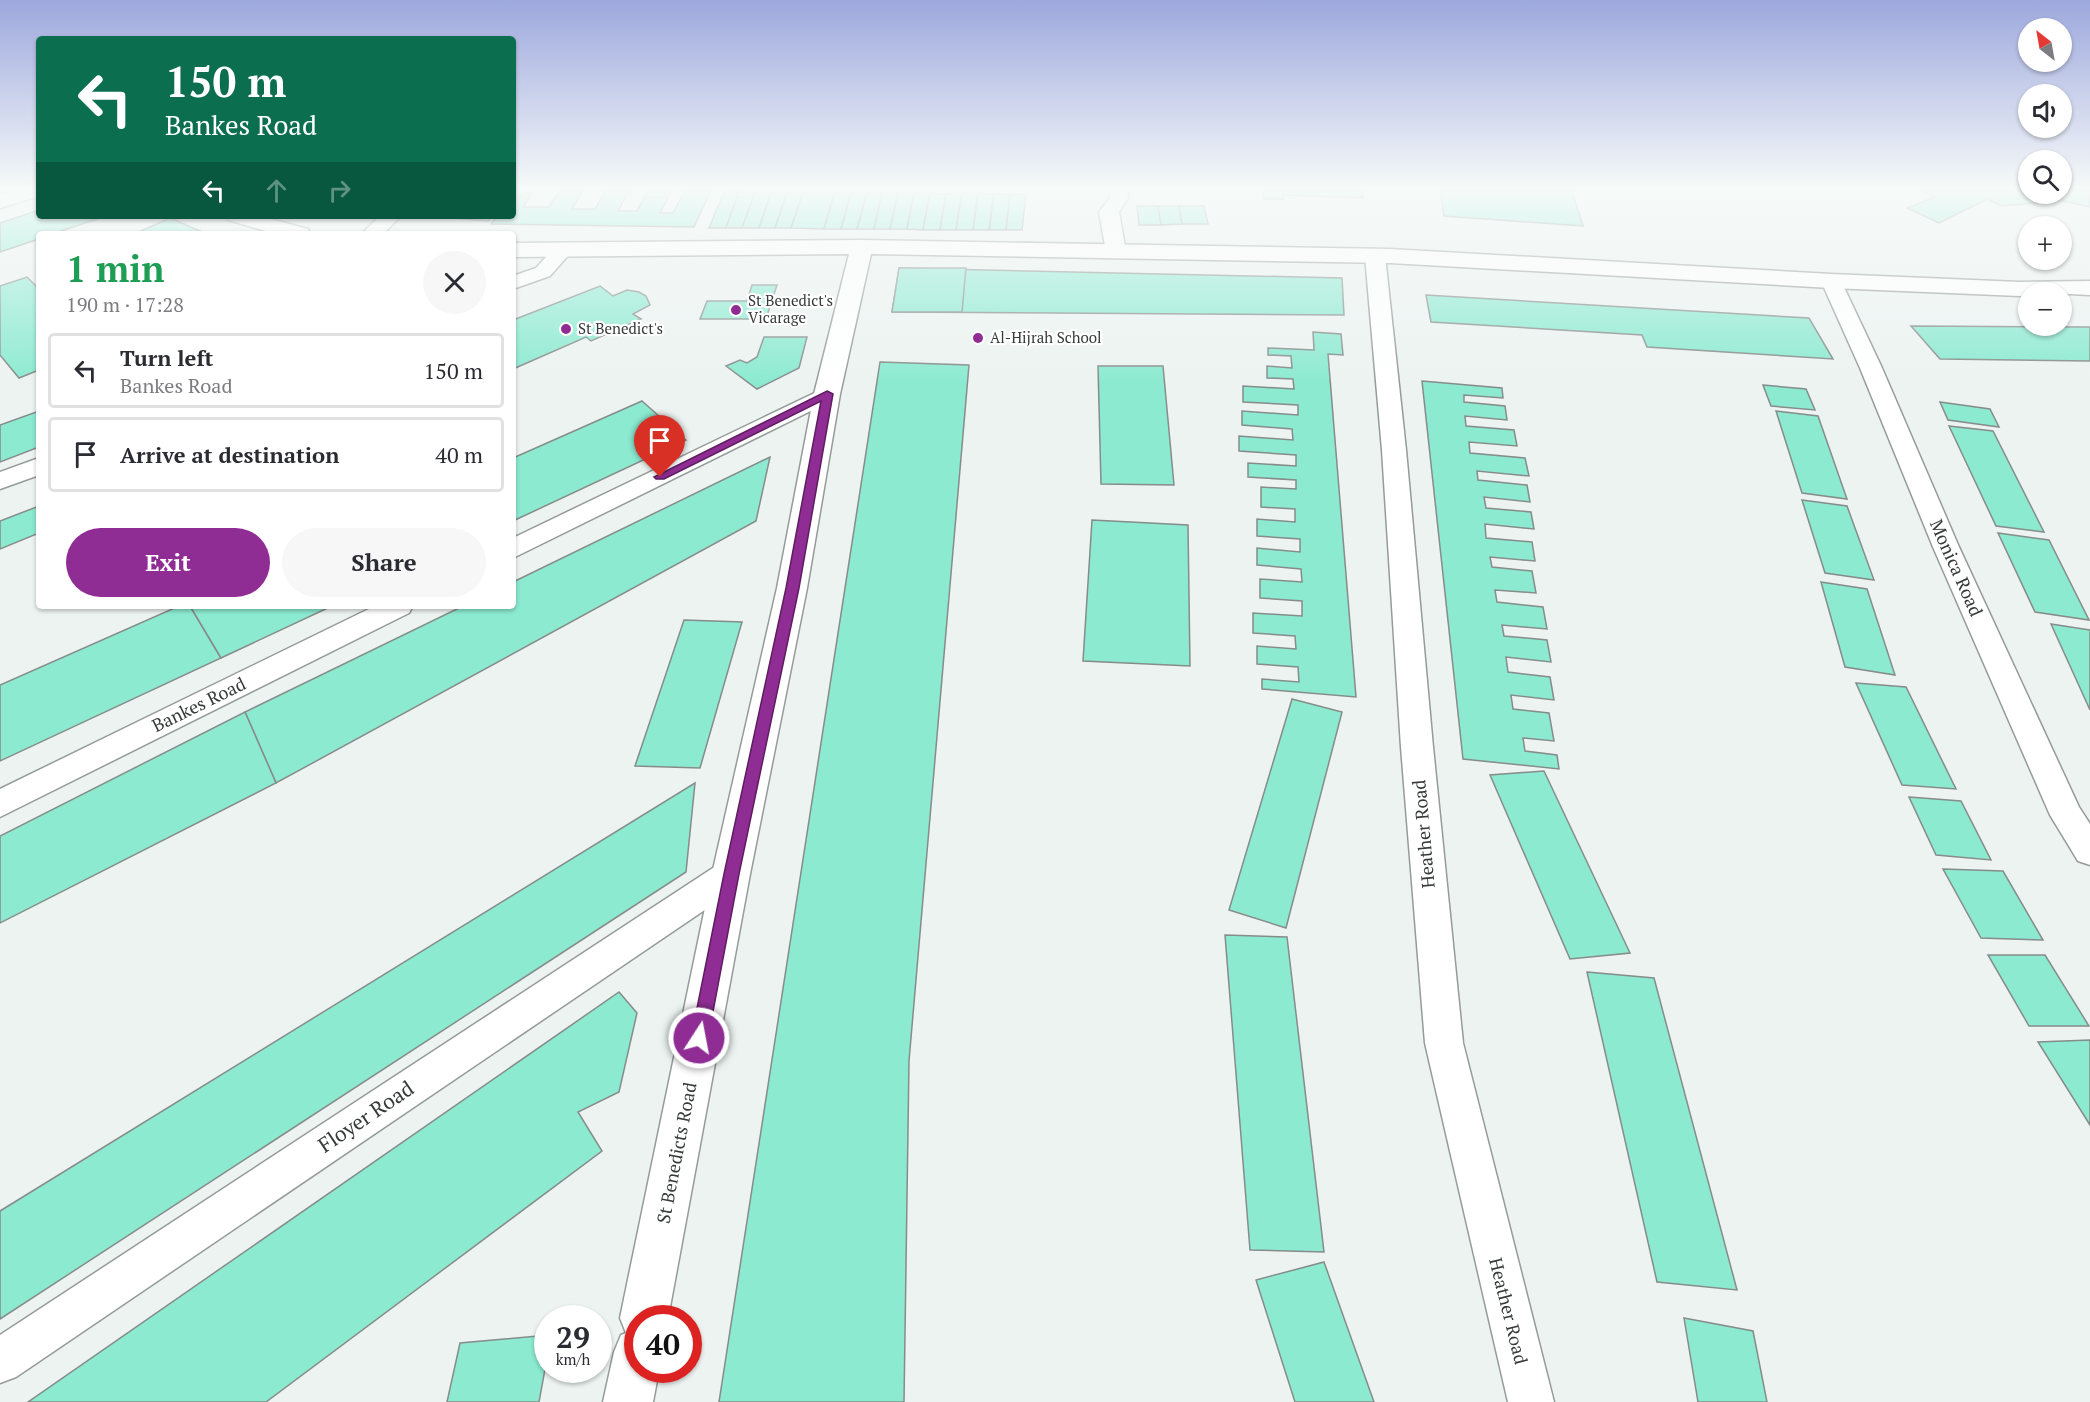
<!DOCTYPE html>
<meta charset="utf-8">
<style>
:root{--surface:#fff;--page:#f7f7f7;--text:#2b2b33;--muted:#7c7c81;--line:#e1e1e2;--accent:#902d94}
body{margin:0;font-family:"PT Serif",serif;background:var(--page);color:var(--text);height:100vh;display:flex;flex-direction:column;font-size:22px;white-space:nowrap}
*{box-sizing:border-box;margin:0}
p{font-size:20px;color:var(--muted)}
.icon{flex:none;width:33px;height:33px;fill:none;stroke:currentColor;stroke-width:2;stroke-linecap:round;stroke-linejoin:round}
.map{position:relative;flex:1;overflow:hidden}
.drawer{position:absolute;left:36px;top:231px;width:480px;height:378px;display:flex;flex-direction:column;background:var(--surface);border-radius:6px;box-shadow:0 2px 4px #0004}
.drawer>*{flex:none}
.top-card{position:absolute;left:36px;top:36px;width:480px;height:183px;border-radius:6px;box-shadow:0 2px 4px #0004;background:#0b6e4f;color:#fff;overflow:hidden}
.needle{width:39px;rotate:329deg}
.buttons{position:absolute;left:2018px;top:18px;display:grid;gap:12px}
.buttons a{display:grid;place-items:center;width:54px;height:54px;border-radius:50%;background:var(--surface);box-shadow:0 2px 4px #0004;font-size:30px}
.speed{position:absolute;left:534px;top:1305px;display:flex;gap:12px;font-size:30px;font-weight:700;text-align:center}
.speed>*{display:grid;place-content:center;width:78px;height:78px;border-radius:50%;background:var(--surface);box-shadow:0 2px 4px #0004;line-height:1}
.speed small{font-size:15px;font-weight:400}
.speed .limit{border:9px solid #d22;background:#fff;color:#111}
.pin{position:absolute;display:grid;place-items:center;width:51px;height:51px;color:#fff;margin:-62px -26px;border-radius:50% 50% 50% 0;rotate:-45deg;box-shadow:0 0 6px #0007}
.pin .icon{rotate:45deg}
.me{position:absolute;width:66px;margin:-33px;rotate:11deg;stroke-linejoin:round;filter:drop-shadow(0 0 4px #0008)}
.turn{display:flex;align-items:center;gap:21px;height:126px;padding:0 30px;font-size:27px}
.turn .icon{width:78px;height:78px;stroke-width:2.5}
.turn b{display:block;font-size:42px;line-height:51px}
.lanes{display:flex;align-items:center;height:57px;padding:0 30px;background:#0003;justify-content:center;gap:30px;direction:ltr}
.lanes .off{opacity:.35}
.round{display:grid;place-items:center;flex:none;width:63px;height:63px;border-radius:32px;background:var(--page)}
.headline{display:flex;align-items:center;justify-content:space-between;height:102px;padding:0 30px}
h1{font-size:36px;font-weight:600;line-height:45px;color:#1e9e55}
.cta{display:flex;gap:12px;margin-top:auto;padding:12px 30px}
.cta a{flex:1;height:69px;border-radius:36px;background:var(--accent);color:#fff;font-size:24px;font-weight:600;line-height:69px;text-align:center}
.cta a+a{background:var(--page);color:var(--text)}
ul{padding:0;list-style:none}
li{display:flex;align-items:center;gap:18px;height:75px;margin:0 12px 9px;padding:0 18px;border:3px solid var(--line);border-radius:6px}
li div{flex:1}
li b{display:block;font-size:22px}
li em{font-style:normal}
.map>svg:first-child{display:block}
.building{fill:#8cead1;stroke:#868c8a;stroke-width:1.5}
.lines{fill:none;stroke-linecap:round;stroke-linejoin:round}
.street-casing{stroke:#959b99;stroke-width:3}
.secondary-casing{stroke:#959b99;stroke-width:3}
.street{fill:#fff;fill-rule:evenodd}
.secondary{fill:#fff;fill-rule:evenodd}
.route{fill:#902d94;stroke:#5e1d60;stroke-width:1.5}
.poi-dot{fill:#902d94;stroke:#fff;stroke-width:2}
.labels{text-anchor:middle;stroke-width:4.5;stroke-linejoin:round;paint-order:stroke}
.far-poi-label{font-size:15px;fill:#383b3a;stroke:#fff;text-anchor:start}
.street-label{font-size:18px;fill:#383b3a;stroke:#fff}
.near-street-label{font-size:21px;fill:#383b3a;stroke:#fff}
</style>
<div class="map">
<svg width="2090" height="1402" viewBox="0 0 2090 1402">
<rect width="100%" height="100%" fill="#ecf3f1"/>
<!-- building -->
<g class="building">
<path d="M 607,188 L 631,188 L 618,211 L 637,211 L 647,192 L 671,192 L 660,213 L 673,213 L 686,188 L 712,188 L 694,227 L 491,224 L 498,216 L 513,216 L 513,201 L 523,193 L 533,192 L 523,207 L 549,207 L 561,189 L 583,190 L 572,209 L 595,209 Z"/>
<path d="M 1263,188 L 1362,188 L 1363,198 L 1283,195 L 1284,199 L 1264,199 Z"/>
<path d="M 1440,188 L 1571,188 L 1583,226 L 1444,216 Z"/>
<path d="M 1915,188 L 2028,188 L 2028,194 L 2061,194 L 2061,188 L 2086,188 L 2090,189 L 2090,207 L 2036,195 L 2037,203 L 2002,206 L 1987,199 L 1939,223 L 1907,208 L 1935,197 Z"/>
<path d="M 724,192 L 739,192 L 726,228 L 709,228 Z"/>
<path d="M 739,192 L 755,193 L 742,228 L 726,228 Z"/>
<path d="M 755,193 L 771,193 L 759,228 L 742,228 Z"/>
<path d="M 771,193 L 787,193 L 775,228 L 759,228 Z"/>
<path d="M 787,193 L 803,193 L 791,228 L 775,228 Z"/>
<path d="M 803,193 L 834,193 L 824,229 L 791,228 Z"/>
<path d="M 835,193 L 851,193 L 841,229 L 824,229 Z"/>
<path d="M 851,193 L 867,193 L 857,229 L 841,229 Z"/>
<path d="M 867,193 L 882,193 L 874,229 L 857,229 Z"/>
<path d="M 882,193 L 898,193 L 890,229 L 874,229 Z"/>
<path d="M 898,193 L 914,193 L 907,229 L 890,229 Z"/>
<path d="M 914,193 L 930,193 L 923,230 L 907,229 Z"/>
<path d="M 930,193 L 946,194 L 940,230 L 923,230 Z"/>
<path d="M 962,193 L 956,230 L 940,230 L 946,194 Z"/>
<path d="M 962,193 L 978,193 L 973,230 L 956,230 Z"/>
<path d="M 978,193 L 994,194 L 989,230 L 973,230 Z"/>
<path d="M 994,194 L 1010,194 L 1006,230 L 989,230 Z"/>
<path d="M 1010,194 L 1026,194 L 1022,230 L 1006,230 Z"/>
<path d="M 1137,206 L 1158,206 L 1161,225 L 1139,225 Z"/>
<path d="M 1158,206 L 1179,206 L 1182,224 L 1161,225 Z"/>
<path d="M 1179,206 L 1204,206 L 1208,224 L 1182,224 Z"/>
<path d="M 39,210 L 39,216 L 106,216 L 52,234 L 39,234 L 39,239 L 0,252 L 0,223 Z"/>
<path d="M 427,216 L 493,216 L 488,221 Z"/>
<path d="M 170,218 L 207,234 L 134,234 Z"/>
<path d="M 899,268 L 1342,278 L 1344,315 L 892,312 Z"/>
<path d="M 899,268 L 966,268 L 962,312 L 892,312 Z"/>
<path d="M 27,277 L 39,289 L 39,370 L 19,378 L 0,355 L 0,286 Z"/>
<path d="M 752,285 L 777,285 L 766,319 L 700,319 L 707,301 L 747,301 Z"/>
<path d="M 600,286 L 613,296 L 627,290 L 639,292 L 646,296 L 650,305 L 633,314 L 641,319 L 591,341 L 586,337 L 513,369 L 513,320 Z"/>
<path d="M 1426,295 L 1809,318 L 1833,359 L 1647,347 L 1642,335 L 1431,322 Z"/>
<path d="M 1911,326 L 2090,327 L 2090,361 L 1940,359 Z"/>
<path d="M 1313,332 L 1341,334 L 1343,355 L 1328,354 L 1356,697 L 1262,689 L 1262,679 L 1299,682 L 1298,667 L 1257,664 L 1257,646 L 1296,649 L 1295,636 L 1253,633 L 1253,613 L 1302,616 L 1302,601 L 1260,598 L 1260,579 L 1302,582 L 1301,569 L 1257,565 L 1257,548 L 1300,552 L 1300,539 L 1257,536 L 1257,519 L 1295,522 L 1295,509 L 1261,507 L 1261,487 L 1296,489 L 1296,480 L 1248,477 L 1248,463 L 1296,466 L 1296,455 L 1239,451 L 1239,436 L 1293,440 L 1292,429 L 1242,425 L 1242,411 L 1298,415 L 1298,405 L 1243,402 L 1243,386 L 1294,389 L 1293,379 L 1267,378 L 1267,366 L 1292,368 L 1291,356 L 1268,355 L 1268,348 L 1314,350 Z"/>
<path d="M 764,337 L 807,337 L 799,368 L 757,389 L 726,366 L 740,360 L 747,363 L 757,357 Z"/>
<path d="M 880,362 L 969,365 L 909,1061 L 904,1402 L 719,1402 Z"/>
<path d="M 1098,366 L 1163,366 L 1174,485 L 1101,484 Z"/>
<path d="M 1422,381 L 1502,388 L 1503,398 L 1464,395 L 1464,402 L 1505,406 L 1507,420 L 1465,416 L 1466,426 L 1514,430 L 1517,446 L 1469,442 L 1470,453 L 1525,458 L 1529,476 L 1477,471 L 1478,480 L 1527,485 L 1530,502 L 1484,497 L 1486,508 L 1531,512 L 1534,529 L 1485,524 L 1486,538 L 1532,542 L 1535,561 L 1490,557 L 1492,567 L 1532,571 L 1536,593 L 1495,590 L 1497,602 L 1543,607 L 1547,629 L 1502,625 L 1504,636 L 1547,640 L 1551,662 L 1506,657 L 1508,672 L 1550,677 L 1554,700 L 1511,695 L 1513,709 L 1549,713 L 1554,741 L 1523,738 L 1525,751 L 1557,755 L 1559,769 L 1463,759 Z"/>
<path d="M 1763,385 L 1806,389 L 1815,410 L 1771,406 Z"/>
<path d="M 642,401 L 686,440 L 513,521 L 513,458 Z"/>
<path d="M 1940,402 L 1990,409 L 1999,427 L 1948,420 Z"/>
<path d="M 39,411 L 39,447 L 0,462 L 0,425 Z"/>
<path d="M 1776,411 L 1818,416 L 1847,499 L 1802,493 Z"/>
<path d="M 1949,426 L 1993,431 L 2044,532 L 1996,526 Z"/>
<path d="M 770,457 L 756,521 L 276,783 L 245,712 L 463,606 L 513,606 L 513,582 Z"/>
<path d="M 1802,500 L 1847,506 L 1874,580 L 1825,573 Z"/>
<path d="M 39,506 L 39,533 L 0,549 L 0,521 Z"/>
<path d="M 1092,520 L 1188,525 L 1190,666 L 1083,661 Z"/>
<path d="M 1998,533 L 2049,540 L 2089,620 L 2035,612 Z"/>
<path d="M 1821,582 L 1867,589 L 1895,675 L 1845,667 Z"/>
<path d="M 179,606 L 190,606 L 221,658 L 0,761 L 0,685 Z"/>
<path d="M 190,606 L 332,606 L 221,658 Z"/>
<path d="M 684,620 L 742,622 L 700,768 L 635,766 Z"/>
<path d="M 2051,624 L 2090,630 L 2090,710 Z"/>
<path d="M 1856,683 L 1906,687 L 1956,789 L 1902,785 Z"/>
<path d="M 1292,699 L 1342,712 L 1286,928 L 1229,910 Z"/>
<path d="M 245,712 L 276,783 L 0,923 L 0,836 Z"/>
<path d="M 1544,771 L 1630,953 L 1570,959 L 1490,775 Z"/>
<path d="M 695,783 L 686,872 L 0,1319 L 0,1211 Z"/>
<path d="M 1909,797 L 1961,801 L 1991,860 L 1936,855 Z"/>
<path d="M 1943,869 L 2003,871 L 2043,940 L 1981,938 Z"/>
<path d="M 1225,935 L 1287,937 L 1324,1252 L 1250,1250 Z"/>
<path d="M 1988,955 L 2045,955 L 2089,1026 L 2029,1026 Z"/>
<path d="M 1587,972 L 1654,978 L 1737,1290 L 1657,1282 Z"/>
<path d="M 619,992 L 637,1013 L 619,1092 L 578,1112 L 602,1151 L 266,1402 L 28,1402 Z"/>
<path d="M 2090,1040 L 2090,1125 L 2038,1042 Z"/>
<path d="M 1324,1262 L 1374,1402 L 1295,1402 L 1256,1280 Z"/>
<path d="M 1684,1318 L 1753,1331 L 1767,1402 L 1698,1402 Z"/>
<path d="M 548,1335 L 548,1353 L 539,1402 L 447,1402 L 460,1343 Z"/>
</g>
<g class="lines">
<!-- street casing -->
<g class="street-casing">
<g id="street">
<path d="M 1109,188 L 1127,188 L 1128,198 L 1119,212 L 1126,252 L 1123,256 L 1109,256 L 1106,252 L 1099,212 L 1110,198 Z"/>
<path d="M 380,216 L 401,216 L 383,234 L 361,234 Z"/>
<path d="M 563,244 L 570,246 L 573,250 L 550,276 L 513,289 L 513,276 L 536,268 L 556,246 Z"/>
<path d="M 1375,250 L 1382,252 L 1385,256 L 1406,450 L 1433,747 L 1463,1043 L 1554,1402 L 1508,1402 L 1425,1043 L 1401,747 L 1382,450 L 1365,256 L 1368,252 Z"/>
<path d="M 1831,275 L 1838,277 L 1841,281 L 1882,368 L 1959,547 L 2079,807 L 2090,824 L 2090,865 L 2078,861 L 2050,815 L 1933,547 L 1860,368 L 1821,281 L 1824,277 Z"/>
<path d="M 827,387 L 835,389 L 839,394 L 835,399 L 513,558 L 513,538 Z"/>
<path d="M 39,458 L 39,475 L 0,489 L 0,472 Z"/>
<path d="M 375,606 L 413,606 L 409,613 L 0,817 L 0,789 Z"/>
<path d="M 731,859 L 743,864 L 748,874 L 743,884 L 16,1377 L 0,1383 L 0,1335 L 719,864 Z"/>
</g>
</g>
<!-- secondary casing -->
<g class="secondary-casing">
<g id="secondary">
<path d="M 22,188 L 39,188 L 39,196 L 0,208 L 0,195 Z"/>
<path d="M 224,216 L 259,216 L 308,229 L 311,234 L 276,234 L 228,220 Z"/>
<path d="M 862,240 L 1390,249 L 1831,274 L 2020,282 L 2090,281 L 2090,295 L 2028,292 L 2028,296 L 2020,296 L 1831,288 L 1390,263 L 871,254 L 840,394 L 807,588 L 750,874 L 668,1318 L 638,1318 L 638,1370 L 659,1370 L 653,1402 L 603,1402 L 614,1352 L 621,1335 L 626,1333 L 620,1318 L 712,874 L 777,588 L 814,394 L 849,254 L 513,257 L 513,243 Z"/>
</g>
</g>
<!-- street -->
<use href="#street" class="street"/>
<!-- secondary -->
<use href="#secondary" class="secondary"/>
</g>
<!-- sky -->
<linearGradient id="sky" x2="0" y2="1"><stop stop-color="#9da8dd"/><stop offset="0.49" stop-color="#f6faf9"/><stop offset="1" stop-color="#f6faf9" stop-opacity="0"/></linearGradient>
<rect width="2090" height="384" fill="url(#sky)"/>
<!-- route -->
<path class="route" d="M 827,391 L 833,394 L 799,588 L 739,874 L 708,1038 L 705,1044 L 699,1046 L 693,1044 L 691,1038 L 724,874 L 786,588 L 821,401 L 664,479 L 656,479 L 654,477 Z"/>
<!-- markers -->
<g class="poi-dot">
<circle cx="736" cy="310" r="6"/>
<circle cx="566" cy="329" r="6"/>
<circle cx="978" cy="338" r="6"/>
</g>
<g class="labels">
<!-- far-poi labels -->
<g class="far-poi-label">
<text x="748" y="306">St Benedict's<tspan x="748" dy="17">Vicarage</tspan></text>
<text x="578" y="334">St Benedict's</text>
<text x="990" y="343">Al-Hijrah School</text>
</g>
<!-- street labels -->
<g class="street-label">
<text transform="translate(1956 568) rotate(66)" y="6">Monica Road</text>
<text transform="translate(199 705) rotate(-26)" y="6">Bankes Road</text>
<text transform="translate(1424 834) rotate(-95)" y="6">Heather Road</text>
<text transform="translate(677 1153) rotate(-79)" y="6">St Benedicts Road</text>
<text transform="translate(1508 1311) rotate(76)" y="6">Heather Road</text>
</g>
<!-- near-street labels -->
<g class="near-street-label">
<text transform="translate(366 1117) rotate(-34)" y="7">Floyer Road</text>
</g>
</g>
</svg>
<div class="buttons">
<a><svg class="needle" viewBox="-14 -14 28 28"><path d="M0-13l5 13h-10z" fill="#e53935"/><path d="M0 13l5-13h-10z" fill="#7c7c81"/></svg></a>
<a><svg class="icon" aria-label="sound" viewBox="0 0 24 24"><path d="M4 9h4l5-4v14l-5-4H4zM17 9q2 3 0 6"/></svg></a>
<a><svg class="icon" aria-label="search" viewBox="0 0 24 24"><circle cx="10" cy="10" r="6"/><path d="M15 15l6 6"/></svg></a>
<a>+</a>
<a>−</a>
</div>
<div class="speed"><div>29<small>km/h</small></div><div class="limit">40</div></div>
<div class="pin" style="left:660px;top:477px;background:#d93025"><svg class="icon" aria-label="arrive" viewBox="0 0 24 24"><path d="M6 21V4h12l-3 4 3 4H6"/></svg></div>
<svg class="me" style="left:699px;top:1038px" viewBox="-20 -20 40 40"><circle r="17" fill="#902d94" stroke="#fff" stroke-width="3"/><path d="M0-11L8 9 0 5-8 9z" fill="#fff"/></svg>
<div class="top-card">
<div class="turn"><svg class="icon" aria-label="left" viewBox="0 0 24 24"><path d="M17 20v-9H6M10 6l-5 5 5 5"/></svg><div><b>150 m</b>Bankes Road</div></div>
<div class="lanes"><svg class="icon" aria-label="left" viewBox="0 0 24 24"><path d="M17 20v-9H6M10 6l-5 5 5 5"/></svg><svg class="icon off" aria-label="ahead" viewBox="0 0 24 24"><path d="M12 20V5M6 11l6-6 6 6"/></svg><svg class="icon off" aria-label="right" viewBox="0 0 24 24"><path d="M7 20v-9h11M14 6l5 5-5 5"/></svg></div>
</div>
<section class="drawer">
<div class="headline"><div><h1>1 min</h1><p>190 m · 17:28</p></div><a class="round"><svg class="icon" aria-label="close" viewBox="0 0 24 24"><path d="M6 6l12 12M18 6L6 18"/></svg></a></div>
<ul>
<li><svg class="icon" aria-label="left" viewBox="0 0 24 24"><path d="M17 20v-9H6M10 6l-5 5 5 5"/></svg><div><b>Turn left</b><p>Bankes Road</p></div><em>150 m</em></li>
<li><svg class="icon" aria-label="arrive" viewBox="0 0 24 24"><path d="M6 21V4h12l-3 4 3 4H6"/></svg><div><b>Arrive at destination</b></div><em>40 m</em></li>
</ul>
<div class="cta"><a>Exit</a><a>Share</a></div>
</section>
</div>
